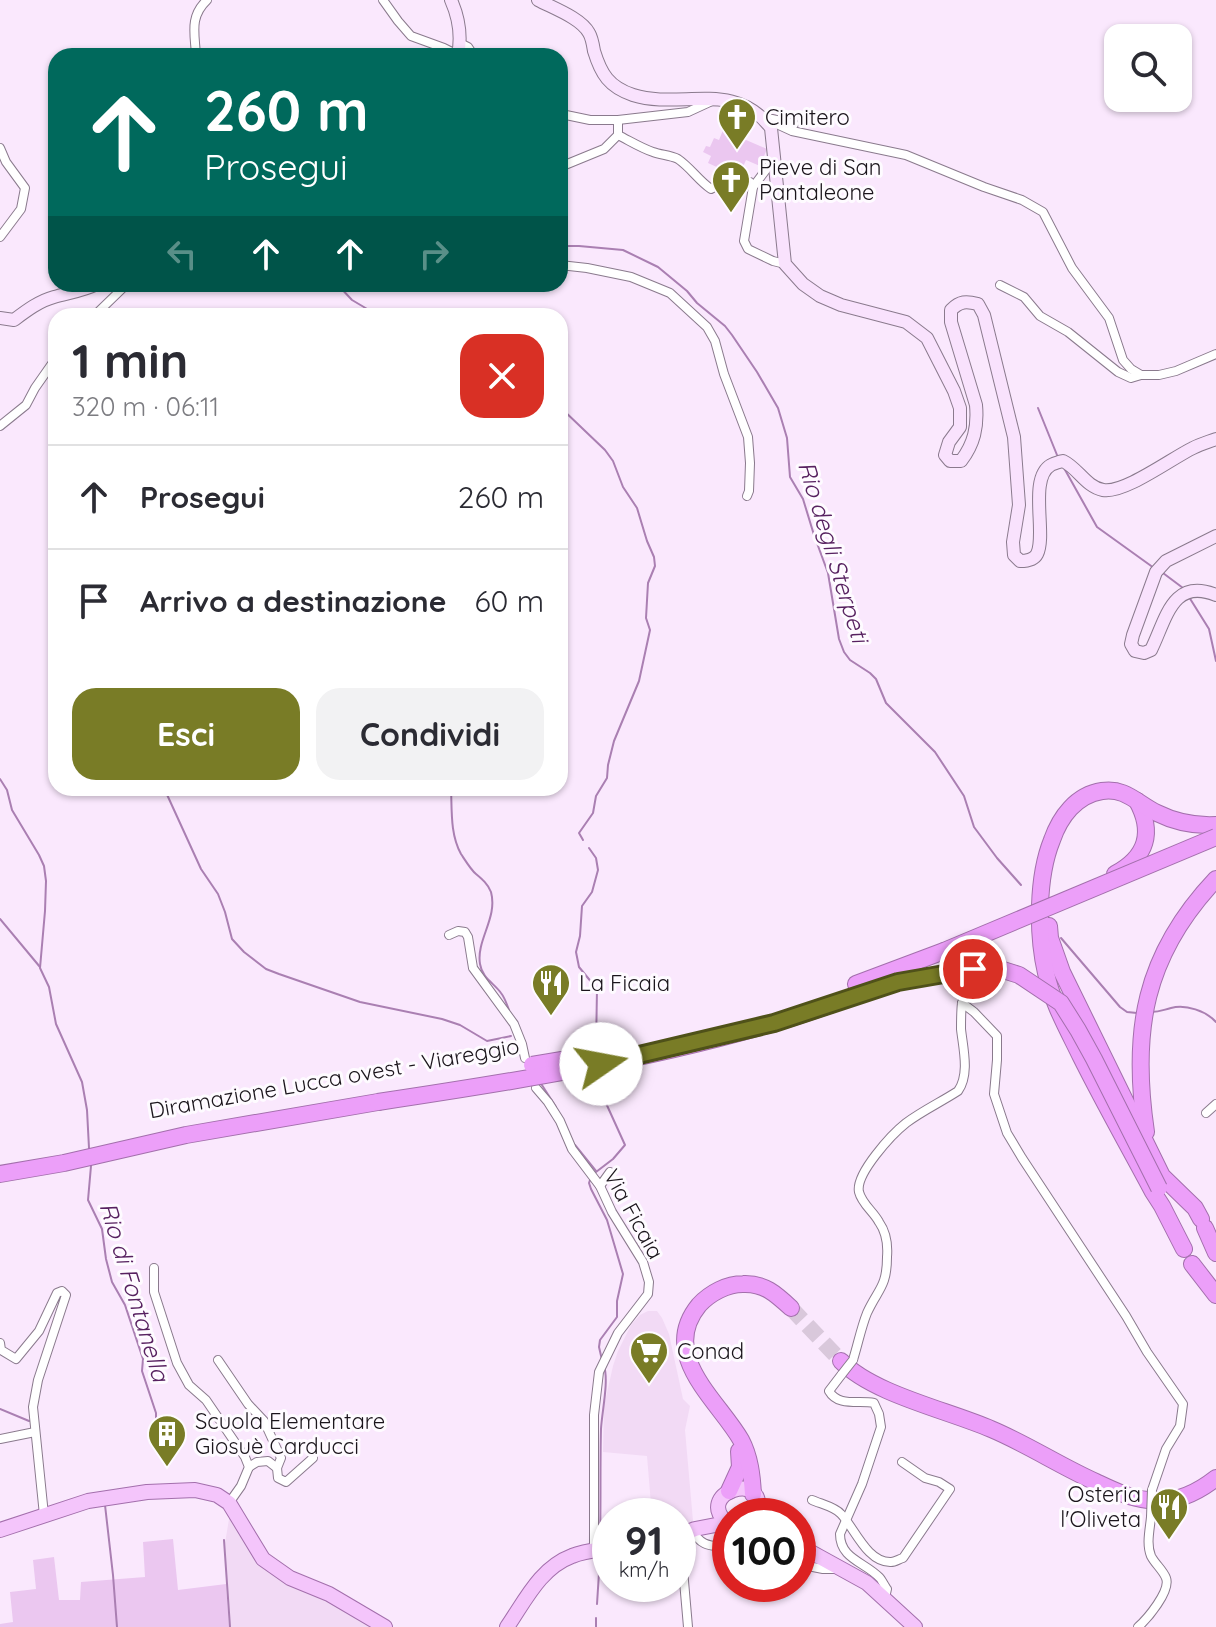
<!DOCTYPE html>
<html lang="it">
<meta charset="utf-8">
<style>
:root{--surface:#fff;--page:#f2f2f3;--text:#2b2b33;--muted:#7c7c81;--line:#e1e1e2;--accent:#797c26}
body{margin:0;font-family:Quicksand,sans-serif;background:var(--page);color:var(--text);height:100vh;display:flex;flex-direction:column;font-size:30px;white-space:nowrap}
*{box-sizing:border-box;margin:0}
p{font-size:26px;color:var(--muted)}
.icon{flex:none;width:44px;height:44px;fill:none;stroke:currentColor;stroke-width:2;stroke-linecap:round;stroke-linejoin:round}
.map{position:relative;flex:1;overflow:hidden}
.details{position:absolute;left:48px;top:308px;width:520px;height:488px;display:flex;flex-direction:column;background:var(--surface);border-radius:24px;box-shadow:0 2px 6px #0004}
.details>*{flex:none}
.guide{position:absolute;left:48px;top:48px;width:520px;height:244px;border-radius:24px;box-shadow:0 2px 6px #0004;background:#00695c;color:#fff;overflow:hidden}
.buttons{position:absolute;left:1104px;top:24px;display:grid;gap:16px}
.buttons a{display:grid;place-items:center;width:88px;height:88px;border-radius:16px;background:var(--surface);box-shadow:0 2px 6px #0004;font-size:40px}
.speed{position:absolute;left:592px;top:1498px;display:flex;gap:16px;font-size:40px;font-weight:700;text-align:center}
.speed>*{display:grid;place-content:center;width:104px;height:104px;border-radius:50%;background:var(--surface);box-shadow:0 2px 6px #0004;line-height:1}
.speed small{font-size:20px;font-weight:400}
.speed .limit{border:12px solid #d22;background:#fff;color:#111}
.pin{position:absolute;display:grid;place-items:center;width:68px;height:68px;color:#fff;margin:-34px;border:4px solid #fff;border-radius:50%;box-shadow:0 2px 8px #0007}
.me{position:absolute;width:88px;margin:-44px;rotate:78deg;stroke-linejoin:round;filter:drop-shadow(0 0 6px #0008)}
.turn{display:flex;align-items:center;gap:28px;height:168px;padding:0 24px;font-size:36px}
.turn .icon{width:104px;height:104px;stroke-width:2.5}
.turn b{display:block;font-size:56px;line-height:68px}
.lanes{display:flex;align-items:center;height:76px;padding:0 24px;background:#0003;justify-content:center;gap:40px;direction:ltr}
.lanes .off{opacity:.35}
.round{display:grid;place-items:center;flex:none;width:84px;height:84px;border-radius:24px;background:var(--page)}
.overview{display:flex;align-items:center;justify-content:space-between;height:136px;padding:0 24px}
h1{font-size:48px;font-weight:700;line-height:60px}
.action{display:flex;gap:16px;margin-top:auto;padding:16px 24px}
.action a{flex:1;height:92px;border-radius:24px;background:var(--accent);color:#fff;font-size:32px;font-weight:700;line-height:92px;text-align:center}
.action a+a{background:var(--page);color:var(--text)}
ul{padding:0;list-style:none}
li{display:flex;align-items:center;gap:24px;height:104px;padding:0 24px;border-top:2px solid var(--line)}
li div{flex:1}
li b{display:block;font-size:30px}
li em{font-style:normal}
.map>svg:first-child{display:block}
.built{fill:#f2daf5}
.green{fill:#ebc7f0}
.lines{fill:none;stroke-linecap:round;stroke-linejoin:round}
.stream{stroke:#aa7fb2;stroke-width:2}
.highway-tunnel{stroke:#d9c8db;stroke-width:16;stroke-dasharray:16 8;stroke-linecap:butt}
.street-casing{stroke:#8a7a8d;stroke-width:10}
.secondary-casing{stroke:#8a7a8d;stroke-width:14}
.primary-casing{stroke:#a36fac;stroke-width:16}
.highway-casing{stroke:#a36fac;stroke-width:18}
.street{stroke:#fff;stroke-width:8}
.secondary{stroke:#f9e2fd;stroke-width:12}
.primary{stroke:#f4c5fb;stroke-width:14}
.highway{stroke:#ec9ff9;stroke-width:16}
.street-bridge-casing{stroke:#8a7a8d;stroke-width:10;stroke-linecap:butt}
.highway-bridge-casing{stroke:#a36fac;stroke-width:18;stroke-linecap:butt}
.street-bridge{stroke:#fff;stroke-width:8}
.highway-bridge{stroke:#ec9ff9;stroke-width:16}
.route-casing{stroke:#4f5119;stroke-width:20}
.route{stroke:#797c26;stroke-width:14}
.labels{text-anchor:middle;stroke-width:6;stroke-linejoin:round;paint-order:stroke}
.poi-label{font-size:22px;fill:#1b151c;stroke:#fefbff;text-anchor:start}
.street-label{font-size:22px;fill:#1b151c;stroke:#fefbff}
.water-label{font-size:24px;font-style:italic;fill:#572160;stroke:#fefbff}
</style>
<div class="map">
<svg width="1216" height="1627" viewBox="0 0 1216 1627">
<rect width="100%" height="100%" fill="#fae8fd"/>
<!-- built -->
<g class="built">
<path d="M 648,1311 L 657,1311 L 662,1318 L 669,1334 L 683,1399 L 690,1406 L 685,1430 L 693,1521 L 692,1525 L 678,1530 L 678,1516 L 652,1516 L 647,1456 L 603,1452 L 604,1406 L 613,1366 L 618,1351 L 631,1325 L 640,1315 Z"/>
<path d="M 230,1513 L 262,1564 L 379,1627 L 229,1627 L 225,1543 Z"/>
</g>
<!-- green -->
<g class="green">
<path d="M 723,130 L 767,149 L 760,166 L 746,160 L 742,169 L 735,167 L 732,174 L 708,163 L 711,156 L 703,152 L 706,146 L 710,147 L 714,138 L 719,140 Z"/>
<path d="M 173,1539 L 178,1590 L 226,1584 L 229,1627 L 0,1627 L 0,1624 L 13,1622 L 10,1592 L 36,1589 L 33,1560 L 54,1557 L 59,1600 L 80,1600 L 81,1582 L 145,1577 L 143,1542 Z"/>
</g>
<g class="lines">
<!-- stream -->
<g class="stream">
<path d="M 560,246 L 579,246 L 623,250 L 658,267 L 687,291 L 697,303 L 725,326 L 732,335 L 757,372 L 778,408 L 787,438 L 790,477 L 803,499 L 814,535 L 828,573 L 839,639 L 844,652 L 850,660 L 870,673 L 876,679 L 886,703 L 935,752 L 964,796 L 974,827 L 997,858 L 1021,885"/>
<path d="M 337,284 L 352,300 L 379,316"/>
<path d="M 560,407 L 605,450 L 613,461 L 623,487 L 637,508 L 647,541 L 654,557 L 655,566 L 648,583 L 646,618 L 650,630 L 639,681 L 614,741 L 608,765 L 607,778 L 596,796 L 593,813 L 579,833 L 583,840"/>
<path d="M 1038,408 L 1057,455"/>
<path d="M 1064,468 L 1097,527 L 1154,568"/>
<path d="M 1163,573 L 1183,588"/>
<path d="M 1189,597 L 1209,629 L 1216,661"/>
<path d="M 0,779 L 7,790 L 12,810 L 39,855 L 44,866 L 46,881 L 45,911 L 40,968 L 49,987 L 56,1024 L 82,1082 L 87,1110 L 89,1148"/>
<path d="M 164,788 L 201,869 L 218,894 L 225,912 L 232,939 L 244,952 L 266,969 L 279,974 L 360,1002 L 442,1019 L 460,1025 L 487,1041 L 511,1036"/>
<path d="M 451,788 C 452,810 450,834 461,854 C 465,860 471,870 476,874 C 482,879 488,884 491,892 C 498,918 476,940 480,964 C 482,978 494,983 501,993 C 505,998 507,1005 509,1010"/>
<path d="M 589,848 L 596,858 L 598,870 L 592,892 L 582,906 L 580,936 L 576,952 L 579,967 L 597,989 L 596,1048"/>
<path d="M 0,919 L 40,967"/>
<path d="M 1061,938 L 1120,1007 L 1127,1012 L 1137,1013"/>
<path d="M 1151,1012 C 1160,1012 1163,1010 1171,1008 C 1186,1004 1206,1011 1216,1022"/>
<path d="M 595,1074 L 595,1079 L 625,1145 L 613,1159 L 596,1172"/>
<path d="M 540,1082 L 556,1107"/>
<path d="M 575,1145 L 596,1171"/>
<path d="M 91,1166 L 88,1200 L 102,1229 L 106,1259 L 112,1282 L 125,1305 L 143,1359 L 142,1371 L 156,1413 L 156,1448"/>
<path d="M 591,1177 L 589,1183 L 591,1189 L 607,1220 L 623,1274 L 617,1301 L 617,1317 L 600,1340 L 599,1347 L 602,1360"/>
<path d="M 0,1409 L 29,1421"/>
<path d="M 105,1505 L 113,1575 L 117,1627"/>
<path d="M 224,1540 L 230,1627"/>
<path d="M 600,1543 C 601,1505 600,1467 601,1429 C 602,1411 609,1381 604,1366"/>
<path d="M 597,1604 L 600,1557"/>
<path d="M 596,1627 L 596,1618"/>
</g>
<!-- highway-tunnel -->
<path class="highway-tunnel" d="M 791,1308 L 841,1361"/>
<!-- street casing -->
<g class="street-casing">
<g id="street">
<path d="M 383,0 L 398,21 L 411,36 L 444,48 L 460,56"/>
<path d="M 460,43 L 468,47 L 474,56"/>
<path d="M 196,56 C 195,34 189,17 207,0"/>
<path d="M 560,111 L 566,115 L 590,120 L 618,120 L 688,112 L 714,100"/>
<path d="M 772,119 L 794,124"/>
<path d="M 618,120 L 618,135 C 630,141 641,148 653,152 C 661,155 670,155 678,159 C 691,168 698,180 711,189 C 723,181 735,181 750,182 L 753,187"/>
<path d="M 768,120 L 792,131 L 906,155 L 984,187 L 1022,200 L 1043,212 L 1072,268 L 1109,318 L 1123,360 L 1131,369 L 1141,375 L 1159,375 L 1176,371 L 1216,354"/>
<path d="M 0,148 L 6,162 L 25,188 L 21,209 L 0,237"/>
<path d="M 774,159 L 753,187 L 744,241 L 748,249 L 773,261 L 785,264"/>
<path d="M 560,167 L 604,149 L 618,135"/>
<path d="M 560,265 L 587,268 L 631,277 L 670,293 L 707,327 L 715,341 L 724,374 L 748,437 L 750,463 L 749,491 L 747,496"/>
<path d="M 1000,285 L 1024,297 L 1040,316 L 1068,332 L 1118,372 L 1131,378 L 1141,375"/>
<path d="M 94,316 L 127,284"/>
<path d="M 0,426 L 26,405 L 35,388 L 56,358"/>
<path d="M 449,935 L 458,931 L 465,932 L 468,937 L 473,968 L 514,1024 L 522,1044 L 525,1058"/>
<path d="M 962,1003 L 974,1012 L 997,1036 L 997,1060 L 994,1094 L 1007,1133 L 1022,1158 L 1126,1316 L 1147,1352 L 1183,1404 L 1180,1426 L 1166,1449 L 1152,1490"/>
<path d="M 536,1088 L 548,1102 L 560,1121 L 572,1149 L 600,1186 L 612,1212 L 643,1262 L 649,1282 L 648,1294 L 618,1333 L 599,1372 L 594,1415 L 594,1551"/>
<path d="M 1206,1113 L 1216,1104"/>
<path d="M 600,1186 L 610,1172"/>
<path d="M 154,1268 L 154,1292 L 177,1363 L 189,1385 L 206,1400 L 245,1457 L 249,1467 L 241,1486 L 229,1503"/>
<path d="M 0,1343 L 1,1350 L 16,1359 L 39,1331 L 57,1293 L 62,1291 L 66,1295 L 38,1380 L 33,1407 L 44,1515"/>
<path d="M 218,1360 L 248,1404 L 264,1421 L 281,1458 L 277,1468"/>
<path d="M 853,1360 C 858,1344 861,1328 867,1313 C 878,1289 887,1287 887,1257 C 888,1245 886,1232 879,1222 C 873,1211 862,1204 859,1192 C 855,1174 892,1134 906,1123 C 922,1111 941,1102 958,1091 C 970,1074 963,1048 961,1029 C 961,1020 961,1011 962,1003"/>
<path d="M 842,1374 L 829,1391 C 838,1407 859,1400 874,1403 L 879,1414 L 881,1427 L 862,1484 L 840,1534 C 840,1559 865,1562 880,1578 C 881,1579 886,1588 887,1589 L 885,1598"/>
<path d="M 0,1439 L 35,1432"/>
<path d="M 249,1467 L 257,1462 L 268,1461 L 277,1468 L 278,1478 L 286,1482 L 313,1458"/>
<path d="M 812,1500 C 821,1504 835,1507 841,1514 C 854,1527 867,1563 891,1562 C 895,1562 899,1559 903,1558 L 950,1489 L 939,1482 L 925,1478 L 902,1462"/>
<path d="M 692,1530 C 702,1548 711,1545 730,1548"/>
<path d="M 680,1535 L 688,1627"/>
<path d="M 798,1564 L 823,1569 L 836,1569"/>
<path d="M 1138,1627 C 1147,1619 1171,1591 1166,1578 C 1163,1570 1155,1564 1151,1556 C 1146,1544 1150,1529 1151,1517"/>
</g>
</g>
<!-- secondary casing -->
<g class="secondary-casing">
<g id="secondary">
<path d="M 451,0 C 459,18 462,35 458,55 L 455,56"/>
<path d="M 538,0 C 553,8 581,18 589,33 C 592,38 593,45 594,51 C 601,74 609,87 633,95 C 681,110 734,79 771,128 L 785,264 L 803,284 L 820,296 L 841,305 L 906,322 L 927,338 L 954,391 L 960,408 L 960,427 L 949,442 L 945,455 L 950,461 L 961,461 C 974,444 978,427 976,405 L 951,322 L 951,310 C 960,301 966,301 978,304 L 984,315 L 1014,437 L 1019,505 L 1013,542 L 1014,555 L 1020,561 C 1027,561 1034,560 1037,554 C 1047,535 1028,478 1051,465 C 1052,464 1062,461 1063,461 C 1078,468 1086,487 1103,490 C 1124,494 1172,458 1193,448 C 1200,444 1208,442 1216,439"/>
<path d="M 0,318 L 14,320 C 26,311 39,301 54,297 C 68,293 83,291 97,284"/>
<path d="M 1216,536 L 1166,561 L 1156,572 L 1133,635 L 1131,644 L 1135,651 L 1144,653 L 1151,650 C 1166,620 1172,577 1216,595"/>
</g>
</g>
<!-- primary casing -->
<g class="primary-casing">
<g id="primary">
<path d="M 730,1525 C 688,1494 772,1466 756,1516"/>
<path d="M 0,1530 L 88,1501 L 147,1492 L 195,1490 L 217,1495 L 229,1503 L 263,1559 L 290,1578 L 329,1594 L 385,1627"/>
<path d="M 678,1536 L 695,1529 L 726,1523"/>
<path d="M 798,1545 L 867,1583 L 915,1627"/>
<path d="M 507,1627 C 525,1601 540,1568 572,1556 C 584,1551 597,1550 610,1548"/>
</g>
</g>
<!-- highway casing -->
<g class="highway-casing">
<g id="highway">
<path d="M 1115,874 C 1147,857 1154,832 1137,801"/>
<path d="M 1049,926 L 1050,938 L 1062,972 L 1162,1176 L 1195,1208 L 1201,1219"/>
<path d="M 898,982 L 973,969 L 1000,969"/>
<path d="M 856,984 L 944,951"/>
<path d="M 1146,1132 C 1131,1031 1144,955 1216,879"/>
<path d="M 0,1174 L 64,1163 L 186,1135 L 378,1102"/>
<path d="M 1205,1228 L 1216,1253"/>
<path d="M 1184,1249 L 1162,1206 L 1153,1192 C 1129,1147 1104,1103 1081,1057 C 1068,1030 1052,1002 1046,973 C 1037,934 1037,877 1052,840 C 1060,817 1076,795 1102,791 C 1125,787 1138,804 1157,813 C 1175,822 1196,826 1216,825"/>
<path d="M 1192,1264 L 1216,1295"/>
<path d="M 841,1361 C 873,1394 947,1410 991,1429 C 1027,1444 1060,1466 1096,1482 C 1113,1490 1129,1498 1148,1500 C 1173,1504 1197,1493 1216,1478"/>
<path d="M 729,1491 L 740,1467 L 739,1451"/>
<path d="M 753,1494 C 752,1476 750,1457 741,1440 C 718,1400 658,1355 699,1305 C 710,1293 727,1284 743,1284 C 764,1283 776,1294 791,1308"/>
</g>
</g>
<!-- street -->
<use href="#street" class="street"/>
<!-- secondary -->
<use href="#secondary" class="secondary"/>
<!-- primary -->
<use href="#primary" class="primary"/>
<!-- highway -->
<use href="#highway" class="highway"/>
<!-- street-bridge casing -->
<g class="street-bridge-casing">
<g id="street-bridge">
<path d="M 842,1374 L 853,1360"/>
<path d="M 1151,1517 L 1152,1490"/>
</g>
</g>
<!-- highway-bridge casing -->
<g class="highway-bridge-casing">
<g id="highway-bridge">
<path d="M 944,951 L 1216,837"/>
<path d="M 1000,969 L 1019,975 L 1061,1003 L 1078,1030 L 1094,1059 L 1159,1188"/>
<path d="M 532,1065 L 604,1053"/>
<path d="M 378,1102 C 511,1082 645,1061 774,1023 C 803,1015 832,1004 861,994"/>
</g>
</g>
<!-- street-bridge -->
<use href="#street-bridge" class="street-bridge"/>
<!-- highway-bridge -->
<use href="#highway-bridge" class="highway-bridge"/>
</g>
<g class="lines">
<!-- route casing -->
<g class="route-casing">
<path id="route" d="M 601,1064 L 774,1023 L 898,982 L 973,969"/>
</g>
<!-- route -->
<use href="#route" class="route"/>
</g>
<!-- icons -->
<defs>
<g id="church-pin" transform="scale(2)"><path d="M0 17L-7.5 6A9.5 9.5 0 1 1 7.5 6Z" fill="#797c26" stroke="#fefbff"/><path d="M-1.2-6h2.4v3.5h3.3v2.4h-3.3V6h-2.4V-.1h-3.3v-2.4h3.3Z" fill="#fff"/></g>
<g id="restaurant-pin" transform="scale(2)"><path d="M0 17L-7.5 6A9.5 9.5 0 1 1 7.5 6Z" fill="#797c26" stroke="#fefbff"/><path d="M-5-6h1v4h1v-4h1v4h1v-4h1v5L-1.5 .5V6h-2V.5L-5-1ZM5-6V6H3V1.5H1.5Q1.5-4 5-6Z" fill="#fff"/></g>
<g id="supermarket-pin" transform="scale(2)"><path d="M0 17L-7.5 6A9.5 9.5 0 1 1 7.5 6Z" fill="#797c26" stroke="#fefbff"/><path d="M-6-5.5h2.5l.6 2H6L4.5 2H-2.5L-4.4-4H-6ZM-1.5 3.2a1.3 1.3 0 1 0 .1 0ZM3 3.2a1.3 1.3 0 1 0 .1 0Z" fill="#fff"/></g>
<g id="building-pin" transform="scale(2)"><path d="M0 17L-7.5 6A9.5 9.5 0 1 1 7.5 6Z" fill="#797c26" stroke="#fefbff"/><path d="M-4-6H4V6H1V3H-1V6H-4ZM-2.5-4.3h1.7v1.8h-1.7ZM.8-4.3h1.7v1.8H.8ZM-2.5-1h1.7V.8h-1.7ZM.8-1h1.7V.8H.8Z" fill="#fff"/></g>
</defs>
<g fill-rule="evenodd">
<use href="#church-pin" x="737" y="117"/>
<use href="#church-pin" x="731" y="180"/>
<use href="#restaurant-pin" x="551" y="983"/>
<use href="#supermarket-pin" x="649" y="1351"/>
<use href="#building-pin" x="167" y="1434"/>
<use href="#restaurant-pin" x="1169" y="1507"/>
</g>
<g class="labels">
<!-- poi labels -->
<g class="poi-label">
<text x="765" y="125">Cimitero</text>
<text x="759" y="175">Pieve di San<tspan x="759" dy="25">Pantaleone</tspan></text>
<text x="579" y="991">La Ficaia</text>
<text x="677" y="1359">Conad</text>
<text x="195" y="1429">Scuola Elementare<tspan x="195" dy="25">Giosuè Carducci</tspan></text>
<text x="1141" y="1502" text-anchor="end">Osteria<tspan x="1141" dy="25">l'Oliveta</tspan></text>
</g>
<!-- street labels -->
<g class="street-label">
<text transform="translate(334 1078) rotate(-10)" y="8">Diramazione Lucca ovest - Viareggio</text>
<text transform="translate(634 1214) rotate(61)" y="8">Via Ficaia</text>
</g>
<!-- water labels -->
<g class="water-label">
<text transform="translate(833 552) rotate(73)" y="8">Rio degli Sterpeti</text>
<text transform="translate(134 1292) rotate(73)" y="8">Rio di Fontanella</text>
</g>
</g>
</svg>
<div class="buttons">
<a><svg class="icon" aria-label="search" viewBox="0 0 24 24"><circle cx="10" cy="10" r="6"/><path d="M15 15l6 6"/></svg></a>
</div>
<div class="speed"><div>91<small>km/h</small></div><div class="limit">100</div></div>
<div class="pin" style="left:973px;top:969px;background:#d93025"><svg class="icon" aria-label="arrive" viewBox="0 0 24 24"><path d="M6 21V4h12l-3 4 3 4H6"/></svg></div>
<svg class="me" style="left:601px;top:1064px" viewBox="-20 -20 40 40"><circle r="19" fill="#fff"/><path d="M0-13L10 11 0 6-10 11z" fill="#797c26"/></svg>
<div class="guide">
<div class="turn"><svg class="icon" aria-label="ahead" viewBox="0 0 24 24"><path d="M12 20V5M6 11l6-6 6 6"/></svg><div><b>260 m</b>Prosegui</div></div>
<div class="lanes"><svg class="icon off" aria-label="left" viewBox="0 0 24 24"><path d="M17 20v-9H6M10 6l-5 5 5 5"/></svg><svg class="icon" aria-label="ahead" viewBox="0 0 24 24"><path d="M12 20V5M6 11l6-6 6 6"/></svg><svg class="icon" aria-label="ahead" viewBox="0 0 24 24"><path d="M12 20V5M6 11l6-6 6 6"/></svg><svg class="icon off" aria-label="right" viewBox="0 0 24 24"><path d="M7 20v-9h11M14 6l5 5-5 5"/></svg></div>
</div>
<section class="details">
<div class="overview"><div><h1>1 min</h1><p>320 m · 06:11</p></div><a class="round" style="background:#d93025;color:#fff"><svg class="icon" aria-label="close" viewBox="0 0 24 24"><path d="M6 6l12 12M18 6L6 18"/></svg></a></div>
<ul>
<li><svg class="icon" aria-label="ahead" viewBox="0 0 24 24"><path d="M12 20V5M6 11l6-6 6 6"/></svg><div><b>Prosegui</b></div><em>260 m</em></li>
<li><svg class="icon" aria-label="arrive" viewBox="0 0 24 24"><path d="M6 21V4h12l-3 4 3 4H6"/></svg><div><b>Arrivo a destinazione</b></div><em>60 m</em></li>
</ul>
<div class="action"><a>Esci</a><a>Condividi</a></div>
</section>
</div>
